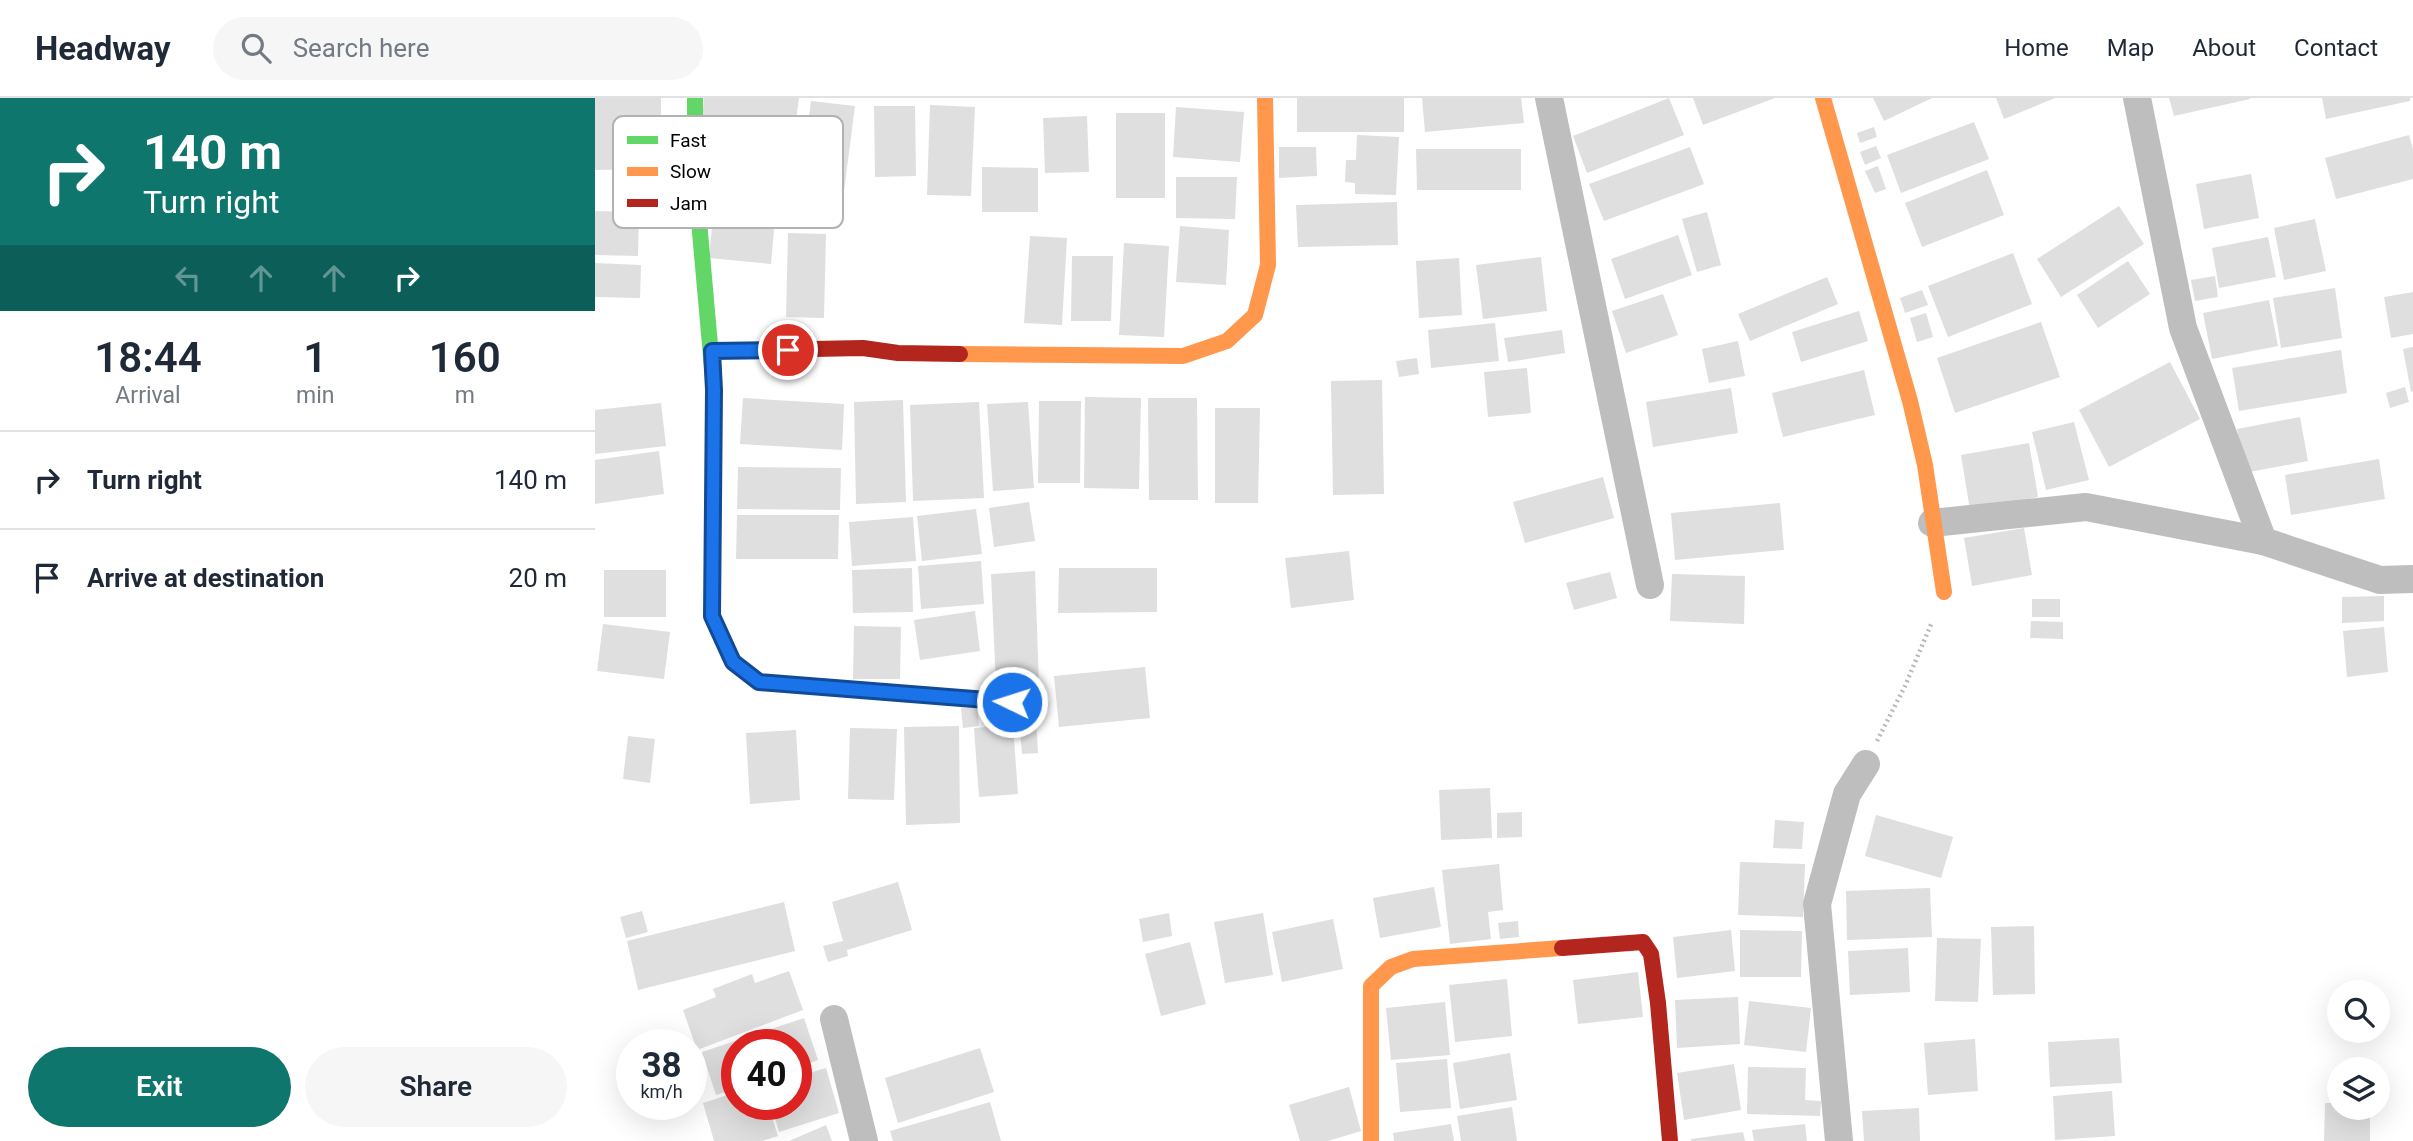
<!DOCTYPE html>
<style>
:root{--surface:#fff;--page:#f6f6f7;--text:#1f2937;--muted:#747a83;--line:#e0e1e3;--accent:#0f766e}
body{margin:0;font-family:Roboto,sans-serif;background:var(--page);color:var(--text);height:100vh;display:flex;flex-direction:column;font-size:26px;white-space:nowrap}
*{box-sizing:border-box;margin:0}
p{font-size:23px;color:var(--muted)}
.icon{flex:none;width:38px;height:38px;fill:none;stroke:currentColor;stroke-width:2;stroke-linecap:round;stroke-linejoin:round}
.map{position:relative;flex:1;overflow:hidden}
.drawer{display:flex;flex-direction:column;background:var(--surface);width:595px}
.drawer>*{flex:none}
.banner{background:#0f766e;color:#fff;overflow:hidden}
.fabs{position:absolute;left:1732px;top:882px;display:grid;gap:14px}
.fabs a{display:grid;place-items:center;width:63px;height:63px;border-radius:50%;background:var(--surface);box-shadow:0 7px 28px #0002;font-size:35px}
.speed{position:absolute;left:21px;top:931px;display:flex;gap:14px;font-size:35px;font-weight:700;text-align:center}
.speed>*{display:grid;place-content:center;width:91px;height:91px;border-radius:50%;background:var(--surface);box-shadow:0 7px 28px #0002;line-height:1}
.speed small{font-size:18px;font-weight:400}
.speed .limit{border:10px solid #d22;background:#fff;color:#111}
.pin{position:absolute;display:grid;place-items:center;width:60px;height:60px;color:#fff;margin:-30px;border:4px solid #fff;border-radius:50%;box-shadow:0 2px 7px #0007}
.me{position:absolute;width:77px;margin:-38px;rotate:274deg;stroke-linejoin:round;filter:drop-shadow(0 0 5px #0008)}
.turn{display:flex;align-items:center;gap:24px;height:147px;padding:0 28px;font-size:32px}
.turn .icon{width:91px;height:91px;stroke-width:2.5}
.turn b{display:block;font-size:49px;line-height:60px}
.lanes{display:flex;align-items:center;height:66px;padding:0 28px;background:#0003;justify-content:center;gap:35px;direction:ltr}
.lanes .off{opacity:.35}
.eta{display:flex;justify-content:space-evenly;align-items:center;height:119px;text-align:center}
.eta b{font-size:42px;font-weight:600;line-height:49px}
.action{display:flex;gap:14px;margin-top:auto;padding:14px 28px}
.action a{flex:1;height:80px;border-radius:42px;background:var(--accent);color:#fff;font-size:28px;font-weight:600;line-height:80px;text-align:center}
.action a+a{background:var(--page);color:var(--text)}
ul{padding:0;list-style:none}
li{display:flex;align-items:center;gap:21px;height:98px;padding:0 28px;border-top:2px solid var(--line)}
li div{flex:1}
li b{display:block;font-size:26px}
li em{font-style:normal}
header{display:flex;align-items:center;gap:42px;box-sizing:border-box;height:98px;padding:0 35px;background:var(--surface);border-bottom:2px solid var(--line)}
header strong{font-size:33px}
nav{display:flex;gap:38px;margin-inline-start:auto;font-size:24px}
.search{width:490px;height:63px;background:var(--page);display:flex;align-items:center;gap:18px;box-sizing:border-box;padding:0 24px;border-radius:38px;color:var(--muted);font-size:26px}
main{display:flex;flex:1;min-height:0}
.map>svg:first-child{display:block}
.building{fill:#dfdfdf}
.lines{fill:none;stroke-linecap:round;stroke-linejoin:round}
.path{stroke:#b9b9b9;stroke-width:4.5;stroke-dasharray:2 3.5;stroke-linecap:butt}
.street{stroke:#bebebe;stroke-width:28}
.fast{stroke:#63d668;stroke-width:16}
.slow{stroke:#ff974d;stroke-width:16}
.jam{stroke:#b3261e;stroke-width:16}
.route-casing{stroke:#114b97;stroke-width:18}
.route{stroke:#1a73e8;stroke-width:12}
.key{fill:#fff;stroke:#b2b2b2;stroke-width:2}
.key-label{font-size:19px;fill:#000}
</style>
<header>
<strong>Headway</strong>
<div class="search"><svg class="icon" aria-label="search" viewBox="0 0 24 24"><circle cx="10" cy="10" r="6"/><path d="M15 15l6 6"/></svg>Search here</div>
<nav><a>Home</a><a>Map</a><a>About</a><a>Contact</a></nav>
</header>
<main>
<section class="drawer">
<div class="banner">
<div class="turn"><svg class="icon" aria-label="right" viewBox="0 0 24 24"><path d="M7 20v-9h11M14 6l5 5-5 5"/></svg><div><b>140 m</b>Turn right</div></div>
<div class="lanes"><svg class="icon off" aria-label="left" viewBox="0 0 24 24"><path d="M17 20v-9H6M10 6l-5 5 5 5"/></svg><svg class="icon off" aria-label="ahead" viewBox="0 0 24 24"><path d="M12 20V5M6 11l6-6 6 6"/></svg><svg class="icon off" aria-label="ahead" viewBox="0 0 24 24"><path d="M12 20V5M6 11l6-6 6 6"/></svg><svg class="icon" aria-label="right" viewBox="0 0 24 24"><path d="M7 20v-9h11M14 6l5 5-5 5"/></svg></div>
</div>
<div class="eta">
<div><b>18:44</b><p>Arrival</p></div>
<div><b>1</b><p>min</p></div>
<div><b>160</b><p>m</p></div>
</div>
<ul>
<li><svg class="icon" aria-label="right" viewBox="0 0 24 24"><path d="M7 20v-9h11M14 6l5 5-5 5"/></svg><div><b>Turn right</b></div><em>140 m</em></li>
<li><svg class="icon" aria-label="arrive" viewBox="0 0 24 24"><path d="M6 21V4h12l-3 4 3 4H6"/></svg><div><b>Arrive at destination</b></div><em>20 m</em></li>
</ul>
<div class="action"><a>Exit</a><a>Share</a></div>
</section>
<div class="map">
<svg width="1818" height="1043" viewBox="0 0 1818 1043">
<rect width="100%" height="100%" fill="#fff"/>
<!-- building -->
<g class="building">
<path d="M 0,0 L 66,0 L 66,23 L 54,23 L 54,30 L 65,30 L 65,71 L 0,72 Z"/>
<path d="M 109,0 L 204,0 L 200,30 L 107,20 Z"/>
<rect x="702" y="0" width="107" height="34"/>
<path d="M 827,0 L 926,0 L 929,25 L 830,34 Z"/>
<path d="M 1074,0 L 1089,37 L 992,75 L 978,38 Z"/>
<path d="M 1098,0 L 1180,0 L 1108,27 Z"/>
<path d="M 1278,0 L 1337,0 L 1289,23 Z"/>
<path d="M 1401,0 L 1460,0 L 1409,21 Z"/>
<path d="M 1574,0 L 1655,0 L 1655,1 L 1579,18 Z"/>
<path d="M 1727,0 L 1815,0 L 1815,3 L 1731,21 Z"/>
<path d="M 216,3 L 260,8 L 248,101 L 204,96 Z"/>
<path d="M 335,7 L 380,9 L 376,98 L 332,97 Z"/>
<path d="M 279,8 L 320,8 L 321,78 L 280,79 Z"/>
<path d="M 581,9 L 649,14 L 645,64 L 578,59 Z"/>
<rect x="521" y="15" width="49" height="85"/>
<path d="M 492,18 L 494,74 L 450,75 L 448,20 Z"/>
<path d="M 1379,24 L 1394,61 L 1306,95 L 1292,57 Z"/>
<path d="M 1279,29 L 1282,39 L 1265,45 L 1262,35 Z"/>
<path d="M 762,37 L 804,39 L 801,97 L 760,96 L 760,85 L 750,84 L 751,62 L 761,62 Z"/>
<path d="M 1814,37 L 1818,51 L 1818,81 L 1741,101 L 1730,60 Z"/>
<path d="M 1281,48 L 1286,60 L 1270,67 L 1265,54 Z"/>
<path d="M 684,49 L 721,49 L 722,78 L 684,80 Z"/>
<path d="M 1095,49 L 1109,86 L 1009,123 L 994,86 Z"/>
<path d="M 821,51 L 926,51 L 926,92 L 822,92 Z"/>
<path d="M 1283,68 L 1291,91 L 1280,95 L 1270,73 Z"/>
<path d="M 387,69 L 443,70 L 443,114 L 387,114 Z"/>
<path d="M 1392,72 L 1409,117 L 1327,149 L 1310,105 Z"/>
<path d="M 1656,76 L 1664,120 L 1609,131 L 1601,86 Z"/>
<path d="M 581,79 L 642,79 L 640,121 L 581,120 Z"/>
<path d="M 802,104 L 803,147 L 703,149 L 701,107 Z"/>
<path d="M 1524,108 L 1549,146 L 1466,199 L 1442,161 Z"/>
<path d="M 0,113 L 44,114 L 43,158 L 0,157 Z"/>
<path d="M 1112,114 L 1126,167 L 1102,174 L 1087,121 Z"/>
<path d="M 118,116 L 180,121 L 176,166 L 114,160 Z"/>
<path d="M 1720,121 L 1731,173 L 1689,182 L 1679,130 Z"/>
<path d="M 585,128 L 634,132 L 631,187 L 581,184 Z"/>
<path d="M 193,135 L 231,136 L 229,220 L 191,219 Z"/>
<path d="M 1083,137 L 1097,177 L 1030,201 L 1016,161 Z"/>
<path d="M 435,138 L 472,140 L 467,227 L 429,225 Z"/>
<path d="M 1673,139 L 1681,179 L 1624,190 L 1617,150 Z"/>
<path d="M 529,145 L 574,148 L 569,239 L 524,237 Z"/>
<path d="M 1418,155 L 1437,206 L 1353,239 L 1333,188 Z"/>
<path d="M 477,158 L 518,158 L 516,223 L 476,223 Z"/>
<path d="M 946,159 L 952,213 L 888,221 L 881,167 Z"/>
<path d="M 864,160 L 867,217 L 824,220 L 821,163 Z"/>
<path d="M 1533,163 L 1555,196 L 1503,230 L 1482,197 Z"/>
<path d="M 0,165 L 46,167 L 45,200 L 0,199 Z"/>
<path d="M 1620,178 L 1623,199 L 1600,203 L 1596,182 Z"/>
<path d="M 1232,179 L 1243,206 L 1155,243 L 1143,216 Z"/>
<path d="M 1740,190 L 1747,240 L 1686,250 L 1678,200 Z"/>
<path d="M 1327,192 L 1333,207 L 1310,215 L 1305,200 Z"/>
<path d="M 1818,194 L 1818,236 L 1796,240 L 1789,199 Z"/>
<path d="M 1068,196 L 1083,237 L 1031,255 L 1017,213 Z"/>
<path d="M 1674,202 L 1683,248 L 1617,261 L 1608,215 Z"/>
<path d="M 1264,213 L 1273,243 L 1206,264 L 1197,234 Z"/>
<path d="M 1331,215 L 1338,239 L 1322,244 L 1315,220 Z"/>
<path d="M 1446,224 L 1465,279 L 1360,315 L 1342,260 Z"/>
<path d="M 900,225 L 904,263 L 836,270 L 833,232 Z"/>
<path d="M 967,232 L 970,255 L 913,264 L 909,240 Z"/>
<path d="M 1143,243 L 1150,278 L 1114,285 L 1107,251 Z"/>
<path d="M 1818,249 L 1818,293 L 1816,294 L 1808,251 Z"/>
<path d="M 1746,252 L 1752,295 L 1644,313 L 1637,270 Z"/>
<path d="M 822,260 L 824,276 L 804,279 L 801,263 Z"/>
<path d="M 1575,264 L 1605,321 L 1514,369 L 1484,312 Z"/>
<path d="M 932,270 L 936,315 L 893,319 L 889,274 Z"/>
<path d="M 1269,272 L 1280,317 L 1188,339 L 1177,295 Z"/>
<path d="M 787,282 L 789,396 L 738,397 L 736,283 Z"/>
<path d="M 1810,289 L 1814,304 L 1795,310 L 1791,295 Z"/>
<path d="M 1136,290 L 1143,335 L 1058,349 L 1051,304 Z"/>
<path d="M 490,299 L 546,300 L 544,391 L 489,390 Z"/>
<path d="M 148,300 L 249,306 L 247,352 L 145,346 Z"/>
<path d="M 553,300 L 602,300 L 603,402 L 554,402 Z"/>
<path d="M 308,302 L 311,404 L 261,406 L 259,304 Z"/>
<path d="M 444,303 L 486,303 L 485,385 L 443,385 Z"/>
<path d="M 384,304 L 389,400 L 318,403 L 315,307 Z"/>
<path d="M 433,304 L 439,390 L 398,393 L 392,306 Z"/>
<path d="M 66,305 L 71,348 L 0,356 L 0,312 Z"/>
<path d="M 620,310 L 665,310 L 663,405 L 620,405 Z"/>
<path d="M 1705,319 L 1713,363 L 1649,375 L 1642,331 Z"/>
<path d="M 1479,324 L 1494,382 L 1451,392 L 1437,334 Z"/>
<path d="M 1434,345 L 1443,399 L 1375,412 L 1366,357 Z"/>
<path d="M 64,353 L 69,396 L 0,406 L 0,362 Z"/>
<path d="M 1784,361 L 1790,401 L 1696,417 L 1690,377 Z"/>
<path d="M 143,369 L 246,370 L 245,412 L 142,411 Z"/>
<path d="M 1008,379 L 1019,420 L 930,445 L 918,404 Z"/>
<path d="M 434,404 L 440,443 L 399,449 L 394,410 Z"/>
<path d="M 1185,405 L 1189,452 L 1080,462 L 1076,415 Z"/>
<path d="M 381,411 L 387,456 L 327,463 L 322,418 Z"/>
<path d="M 142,417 L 244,417 L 243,461 L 141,461 Z"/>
<path d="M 318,419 L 321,463 L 257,468 L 254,424 Z"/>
<path d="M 1429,430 L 1437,477 L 1377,488 L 1369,440 Z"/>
<path d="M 754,453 L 759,502 L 696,510 L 690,460 Z"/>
<path d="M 386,463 L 389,506 L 326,511 L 323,468 Z"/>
<path d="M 317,470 L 318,514 L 258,515 L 257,472 Z"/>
<path d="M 464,470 L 562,470 L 562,514 L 463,515 Z"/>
<rect x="9" y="472" width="62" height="47"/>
<path d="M 440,473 L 444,586 L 401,588 L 396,476 Z"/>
<path d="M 1015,474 L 1022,500 L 979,512 L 971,485 Z"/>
<path d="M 1077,476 L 1150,478 L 1149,526 L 1075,523 Z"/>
<path d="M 1789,498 L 1789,523 L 1747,525 L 1747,499 Z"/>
<rect x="1437" y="501" width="28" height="18"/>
<path d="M 380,513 L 385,553 L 325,562 L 319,522 Z"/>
<path d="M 1436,523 L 1468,524 L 1468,541 L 1435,540 Z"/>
<path d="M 8,526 L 75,534 L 69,581 L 2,573 Z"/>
<path d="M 259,528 L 306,529 L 305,581 L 258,581 Z"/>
<path d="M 1789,529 L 1793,574 L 1752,579 L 1748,533 Z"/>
<path d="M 550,569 L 555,620 L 464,629 L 459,578 Z"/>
<path d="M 382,608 L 384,628 L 368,630 L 366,610 Z"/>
<path d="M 441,619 L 443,655 L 427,656 L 424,620 Z"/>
<path d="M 418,627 L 423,696 L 384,699 L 379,630 Z"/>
<path d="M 364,628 L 365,725 L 311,727 L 309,629 Z"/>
<path d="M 255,630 L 302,631 L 299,702 L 253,701 Z"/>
<path d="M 201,632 L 205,702 L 155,706 L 151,635 Z"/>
<path d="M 33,638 L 60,641 L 55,685 L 28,681 Z"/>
<path d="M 895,690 L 897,740 L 846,742 L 844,692 Z"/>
<path d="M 927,714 L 927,739 L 902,740 L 902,715 Z"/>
<path d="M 1281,717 L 1358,739 L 1346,780 L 1270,758 Z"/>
<path d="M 1180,722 L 1209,724 L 1207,751 L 1178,750 Z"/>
<path d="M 1145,764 L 1210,766 L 1208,819 L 1143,817 Z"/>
<path d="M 904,766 L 908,812 L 893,814 L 896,841 L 855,846 L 847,772 Z"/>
<path d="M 303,784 L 317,832 L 252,852 L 253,858 L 233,864 L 228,848 L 248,843 L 237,804 Z"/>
<path d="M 839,789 L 846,829 L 785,840 L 778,800 Z"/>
<path d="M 1335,790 L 1337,839 L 1252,842 L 1251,793 Z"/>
<path d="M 189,804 L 200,853 L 43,892 L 32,843 Z"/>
<path d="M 47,813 L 53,834 L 31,840 L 25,819 Z"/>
<path d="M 574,815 L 577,838 L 548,844 L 544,821 Z"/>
<path d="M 668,815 L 678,877 L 630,885 L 619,824 Z"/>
<path d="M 738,821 L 748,871 L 687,884 L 677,834 Z"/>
<path d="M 923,823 L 924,839 L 905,841 L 903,825 Z"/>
<path d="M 1439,828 L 1440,896 L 1398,897 L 1396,829 Z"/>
<path d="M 1136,832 L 1140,873 L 1082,880 L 1078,839 Z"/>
<path d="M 1145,832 L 1207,833 L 1206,879 L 1145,879 Z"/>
<path d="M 1342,840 L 1386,841 L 1383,904 L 1340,903 Z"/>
<path d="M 595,844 L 611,906 L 566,918 L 550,856 Z"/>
<path d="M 1313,850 L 1315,894 L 1255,897 L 1253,853 Z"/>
<path d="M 194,873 L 208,912 L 102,952 L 88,912 L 121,899 L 118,891 L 157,876 L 160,885 Z"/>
<path d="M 1043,874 L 1048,919 L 983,926 L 978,882 Z"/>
<path d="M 912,881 L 917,938 L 860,944 L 854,887 Z"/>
<path d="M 1143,899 L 1145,946 L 1082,950 L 1080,902 Z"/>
<path d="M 1154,903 L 1216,910 L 1211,954 L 1149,947 Z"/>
<path d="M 850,904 L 855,957 L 796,962 L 791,910 Z"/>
<path d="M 209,920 L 223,962 L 201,970 L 201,947 L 142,947 L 142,990 L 121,997 L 107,954 Z"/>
<path d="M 1524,940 L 1527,985 L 1455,989 L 1453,944 Z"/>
<path d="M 1380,941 L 1383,993 L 1333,997 L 1329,945 Z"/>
<path d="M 385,950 L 399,994 L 303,1025 L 290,980 Z"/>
<path d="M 915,955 L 922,1002 L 865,1011 L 858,965 Z"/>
<path d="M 852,961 L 856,1010 L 805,1014 L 801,965 Z"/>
<path d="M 1139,966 L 1146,1012 L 1089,1022 L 1082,975 Z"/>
<path d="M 1153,969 L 1211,970 L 1210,1002 L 1226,1003 L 1225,1018 L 1152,1016 Z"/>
<path d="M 231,970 L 244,1015 L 184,1034 L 176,1006 L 201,1006 L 201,979 Z"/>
<path d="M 754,989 L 766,1033 L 733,1043 L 705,1043 L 694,1007 Z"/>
<path d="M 1517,993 L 1520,1038 L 1460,1042 L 1458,998 Z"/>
<path d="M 142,994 L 142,1006 L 173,1006 L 183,1038 L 167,1043 L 119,1043 L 108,1005 Z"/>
<path d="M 395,1004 L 406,1043 L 298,1043 L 295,1033 Z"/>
<path d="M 1730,1005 L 1745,1005 L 1745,1010 L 1775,1010 L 1775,1043 L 1729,1043 Z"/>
<path d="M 917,1009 L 922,1043 L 866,1043 L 862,1018 Z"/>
<path d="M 1324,1010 L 1325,1043 L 1269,1043 L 1267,1013 Z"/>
<path d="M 856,1026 L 859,1043 L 799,1043 L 798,1035 Z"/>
<path d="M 1210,1026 L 1212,1043 L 1159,1043 L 1157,1032 Z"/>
<path d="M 231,1027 L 237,1043 L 194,1043 Z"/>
<path d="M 1148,1034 L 1150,1043 L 1096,1043 L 1096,1041 Z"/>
</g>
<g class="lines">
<!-- path -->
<path class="path" d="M 1282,643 L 1310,588 L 1337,524"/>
<!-- street -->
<g class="street">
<path d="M 954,0 L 1055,487"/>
<path d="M 1542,0 L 1588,230 L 1668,443"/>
<path d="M 1337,425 L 1491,409 L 1668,443 L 1785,482 L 1818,481"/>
<path d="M 239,921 L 269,1043"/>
<path d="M 1244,1043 L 1222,806 L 1252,696 L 1271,666"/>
</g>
<!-- fast -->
<path class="fast" d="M 100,0 L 100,78 L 119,292 L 117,477"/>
<!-- slow -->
<g class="slow">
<path d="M 1228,0 L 1315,303 L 1330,367 L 1349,494"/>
<path d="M 365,256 L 588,258 L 632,243 L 660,217 L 673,167 L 670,0"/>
<path d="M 117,477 L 117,518 L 138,564 L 164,584 L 417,604"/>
<path d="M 776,1043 L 776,888 L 796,869 L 818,861 L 967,850"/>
</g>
<!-- jam -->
<g class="jam">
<path d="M 117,253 L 268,250 L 303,255 L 365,256"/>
<path d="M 967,850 L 1048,844 L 1056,856 L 1063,905 L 1075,1043"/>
</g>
</g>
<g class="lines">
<!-- route casing -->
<g class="route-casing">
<path id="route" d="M 193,252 L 117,253 L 119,292 L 117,518 L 138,564 L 164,584 L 417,604"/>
</g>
<!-- route -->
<use href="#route" class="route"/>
</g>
<!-- legend -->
<rect x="18" y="18" width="230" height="112" rx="10" class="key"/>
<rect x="32" y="38" width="31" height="8" fill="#63d668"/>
<rect x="32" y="69" width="31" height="9" fill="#ff974d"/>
<rect x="32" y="101" width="31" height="8" fill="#b3261e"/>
<g class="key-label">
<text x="75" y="49">Fast</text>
<text x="75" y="80">Slow</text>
<text x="75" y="112">Jam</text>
</g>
</svg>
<div class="fabs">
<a><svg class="icon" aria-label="search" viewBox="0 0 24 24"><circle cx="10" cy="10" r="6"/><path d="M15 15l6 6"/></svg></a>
<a><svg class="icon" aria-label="layers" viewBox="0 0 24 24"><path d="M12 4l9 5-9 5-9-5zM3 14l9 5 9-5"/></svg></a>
</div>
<div class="speed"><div>38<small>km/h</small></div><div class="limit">40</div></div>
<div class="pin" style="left:193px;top:252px;background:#d93025"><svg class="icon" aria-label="arrive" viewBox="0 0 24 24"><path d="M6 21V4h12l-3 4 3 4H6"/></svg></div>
<svg class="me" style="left:417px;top:604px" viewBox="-20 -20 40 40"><circle r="17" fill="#1a73e8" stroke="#fff" stroke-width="3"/><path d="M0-11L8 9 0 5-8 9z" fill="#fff"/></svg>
</div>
</main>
